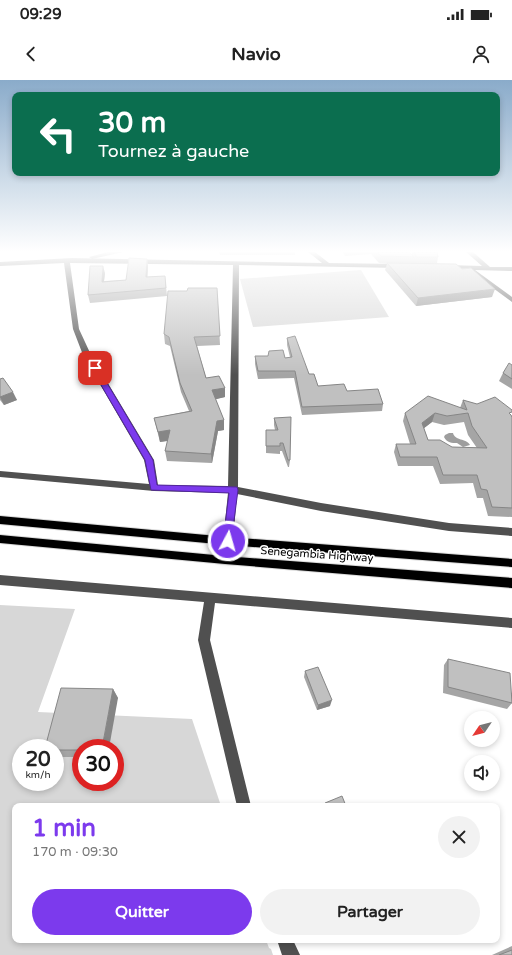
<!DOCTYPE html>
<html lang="fr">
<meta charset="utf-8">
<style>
:root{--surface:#fff;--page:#f2f2f2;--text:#222;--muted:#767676;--accent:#7c3aed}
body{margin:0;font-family:"Varela Round",sans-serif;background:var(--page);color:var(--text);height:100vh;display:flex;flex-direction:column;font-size:15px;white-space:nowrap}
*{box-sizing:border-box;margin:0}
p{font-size:13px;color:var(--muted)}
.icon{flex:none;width:22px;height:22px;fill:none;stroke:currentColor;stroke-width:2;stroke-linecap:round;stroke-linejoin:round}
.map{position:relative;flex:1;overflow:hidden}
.side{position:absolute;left:12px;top:723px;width:488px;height:140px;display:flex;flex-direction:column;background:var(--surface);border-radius:8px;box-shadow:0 2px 6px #0003}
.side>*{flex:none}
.hud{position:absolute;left:12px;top:12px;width:488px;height:84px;border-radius:8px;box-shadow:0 2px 6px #0003;background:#0b6e4f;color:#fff;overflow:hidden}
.needle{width:26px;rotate:235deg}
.fabs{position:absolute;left:464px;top:631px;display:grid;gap:8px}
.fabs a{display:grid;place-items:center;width:36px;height:36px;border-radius:50%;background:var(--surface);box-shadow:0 2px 6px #0003;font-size:20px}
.speed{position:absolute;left:12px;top:659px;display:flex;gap:8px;font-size:20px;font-weight:700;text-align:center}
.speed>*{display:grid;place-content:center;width:52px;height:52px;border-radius:50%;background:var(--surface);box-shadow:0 2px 6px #0003;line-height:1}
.speed small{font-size:10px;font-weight:400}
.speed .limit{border:6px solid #d22;background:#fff;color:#111}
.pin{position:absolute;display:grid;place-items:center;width:34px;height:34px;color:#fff;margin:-17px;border-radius:8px;box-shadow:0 2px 6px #0006}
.me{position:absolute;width:44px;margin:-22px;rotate:6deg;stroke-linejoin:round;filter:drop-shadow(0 0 3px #0008)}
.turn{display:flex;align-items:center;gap:14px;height:84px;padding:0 20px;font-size:18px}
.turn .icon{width:52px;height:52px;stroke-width:2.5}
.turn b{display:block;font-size:28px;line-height:34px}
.round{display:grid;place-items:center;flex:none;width:42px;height:42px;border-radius:21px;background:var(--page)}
.overview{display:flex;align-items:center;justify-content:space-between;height:68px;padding:0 20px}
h1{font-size:24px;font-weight:800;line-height:30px;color:var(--accent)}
.button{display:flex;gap:8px;margin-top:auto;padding:8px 20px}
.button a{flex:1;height:46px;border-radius:24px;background:var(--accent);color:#fff;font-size:16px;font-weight:800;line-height:46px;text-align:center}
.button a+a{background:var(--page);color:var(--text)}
.status{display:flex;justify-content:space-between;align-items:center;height:28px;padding:0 20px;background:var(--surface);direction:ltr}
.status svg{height:11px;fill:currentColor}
header{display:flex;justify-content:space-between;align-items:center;height:52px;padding:0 20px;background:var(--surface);font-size:18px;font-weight:800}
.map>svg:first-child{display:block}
.green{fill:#d7d7d7;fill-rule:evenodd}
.water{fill:#9e9e9e}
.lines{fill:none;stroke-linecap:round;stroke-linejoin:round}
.major-casing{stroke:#dbdbdb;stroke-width:2}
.minor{fill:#505050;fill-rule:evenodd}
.major{fill:#000;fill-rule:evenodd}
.wall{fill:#a5a5a5;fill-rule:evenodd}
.shaded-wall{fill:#868686}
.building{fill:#c0c0c0;stroke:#868686;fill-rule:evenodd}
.route{fill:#7c3aed;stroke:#51269a}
.labels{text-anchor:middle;stroke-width:3;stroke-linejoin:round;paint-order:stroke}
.street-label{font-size:11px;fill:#000;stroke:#fff}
</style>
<div class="status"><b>09:29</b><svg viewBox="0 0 49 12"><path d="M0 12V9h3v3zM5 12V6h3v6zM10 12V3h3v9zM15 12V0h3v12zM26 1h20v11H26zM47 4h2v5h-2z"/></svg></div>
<header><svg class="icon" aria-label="back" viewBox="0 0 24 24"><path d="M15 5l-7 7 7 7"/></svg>Navio<svg class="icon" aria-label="person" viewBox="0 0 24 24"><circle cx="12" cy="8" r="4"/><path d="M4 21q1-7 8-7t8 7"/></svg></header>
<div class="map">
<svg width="512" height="875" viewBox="0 0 512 875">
<rect width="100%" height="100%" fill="#fff"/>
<!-- green -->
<g class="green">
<path d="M 361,190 L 389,237 L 253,247 L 240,199 Z"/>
<path d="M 0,525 L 75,529 L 38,632 L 192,639 L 221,726 L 15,726 L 15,860 L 266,860 L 269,868 L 271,869 L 273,875 L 0,875 ZM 21,668 L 55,668 L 55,702 L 21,702 ZM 81,668 L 115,668 L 115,702 L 81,702 Z"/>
</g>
<!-- water -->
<path class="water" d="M 449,353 L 453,353 C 455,361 466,358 470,365 L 463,367 L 457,363 C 452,363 447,363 444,357 L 445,355 Z"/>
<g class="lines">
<!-- major casing -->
<g class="major-casing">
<g id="major">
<path d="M 0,436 L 228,457 L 512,479 L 512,487 L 228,465 L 0,444 Z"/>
<path d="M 0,455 L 225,476 L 512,498 L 512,508 L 225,484 L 0,463 Z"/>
</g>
</g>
<!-- minor -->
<g class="minor">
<path d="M 108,172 L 123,172 L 92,179 L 89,177 Z"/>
<path d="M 308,172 L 315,172 L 329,183 L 400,184 L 403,186 L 400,188 L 239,185 L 238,407 L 321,423 L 449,443 L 512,448 L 512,456 L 449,451 L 321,431 L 237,414 L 233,461 L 232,464 L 228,465 L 224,464 L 223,461 L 228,413 L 154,411 L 0,397 L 0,391 L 149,404 L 144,380 L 83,275 L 73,249 L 64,183 L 0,186 L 0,182 L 72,178 L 322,183 ZM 70,183 L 233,185 L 228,406 L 158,405 L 154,380 L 91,275 L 79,249 Z"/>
<path d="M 466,172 L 473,172 L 490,187 L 512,187 L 512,191 L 475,190 L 512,217 L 512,222 L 467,189 L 446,188 L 445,187 L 448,185 L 482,186 Z"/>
<path d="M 0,495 L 512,538 L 512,548 L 215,523 L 210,560 L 251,726 L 237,726 L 198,560 L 204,522 L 0,505 Z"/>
<path d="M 277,860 L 293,860 L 300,875 L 282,875 Z"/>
</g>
<!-- major -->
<use href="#major" class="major"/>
</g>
<!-- wall -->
<g class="wall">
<path d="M 219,172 L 295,172 L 295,175 L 220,175 Z"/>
<path d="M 343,172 L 409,172 L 412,175 L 412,172 L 437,172 L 438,177 L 437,183 L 492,217 L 416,226 L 385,190 L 387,184 L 379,183 L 371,174 L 345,176 Z"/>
<path d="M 148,186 L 147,197 L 165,196 L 167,216 L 90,223 L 88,215 L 105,193 L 104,201 L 126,200 Z"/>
<path d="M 217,208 L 220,265 L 197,266 L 206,298 L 225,308 L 225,317 L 215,319 L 224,340 L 224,350 L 218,351 L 212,383 L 167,381 L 165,371 L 168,361 L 160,362 L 154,338 L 189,331 L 181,312 L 170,266 L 165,264 L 164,254 L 187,211 Z"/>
<path d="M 287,258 L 309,294 L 318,306 L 347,311 L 383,324 L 382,331 L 302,335 L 294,298 L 258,299 L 255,284 L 255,276 L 285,278 L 290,277 L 287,265 Z"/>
<path d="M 512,285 L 512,309 L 499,301 L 503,293 Z"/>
<path d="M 0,299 L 17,320 L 4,325 L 0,320 Z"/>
<path d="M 463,320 L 512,336 L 512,437 L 488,436 L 483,418 L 477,418 L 473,403 L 440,404 L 433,386 L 398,386 L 394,372 L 396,364 L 410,364 L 403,341 L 405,333 L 460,328 ZM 432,342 L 444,345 L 464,342 L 468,355 L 477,368 L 452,367 L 428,360 L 424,348 Z"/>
<path d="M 274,338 L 290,380 L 289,387 L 288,387 L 282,371 L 280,371 L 280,374 L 266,373 L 266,350 L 275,350 L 274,345 Z"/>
<path d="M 448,579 L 512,613 L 512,623 L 507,629 L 443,613 L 444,585 Z"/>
<path d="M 305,591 L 330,626 L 317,630 L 304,597 Z"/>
<path d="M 113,609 L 118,618 L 81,668 L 81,677 L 55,677 L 55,668 Z"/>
<path d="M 512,866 L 512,875 L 492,875 Z"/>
</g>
<!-- shaded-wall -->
<g class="shaded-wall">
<path d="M 147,179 L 148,186 L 147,205 L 146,197 Z"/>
<path d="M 103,186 L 105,193 L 103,209 L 102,202 Z"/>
<path d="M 495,209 L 492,217 L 416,226 L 418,218 Z"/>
<path d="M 225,308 L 225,317 L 213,320 L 212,310 Z"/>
<path d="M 13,312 L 17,320 L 4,325 L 0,317 Z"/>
<path d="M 435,333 L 432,342 L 419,352 L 422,343 Z"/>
<path d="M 224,340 L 224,350 L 218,351 L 212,383 L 211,374 L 217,341 Z"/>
<path d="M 170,350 L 172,360 L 160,362 L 158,352 Z"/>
<path d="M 113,609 L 118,618 L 109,668 L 102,668 Z"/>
<path d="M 332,620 L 330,626 L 317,630 L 318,625 Z"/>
</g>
<!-- building -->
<g class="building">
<path d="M 377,172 L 409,172 L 414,177 L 381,176 Z"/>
<path d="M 415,172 L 437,172 L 438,177 L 416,177 Z"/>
<path d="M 129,178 L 147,179 L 146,197 L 165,196 L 166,208 L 88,215 L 90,186 L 103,186 L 102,202 L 126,200 Z"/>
<path d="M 387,183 L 456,184 L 462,189 L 471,188 L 495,209 L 418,218 Z"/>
<path d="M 188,208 L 217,208 L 220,256 L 194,257 L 206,298 L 219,296 L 225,308 L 212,310 L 224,340 L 217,341 L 211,374 L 165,371 L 170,350 L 158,352 L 154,338 L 192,331 L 180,303 L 169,257 L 164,254 L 168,211 L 187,211 Z"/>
<path d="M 295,256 L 309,294 L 314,294 L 318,306 L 344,304 L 347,311 L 378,309 L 383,324 L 302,327 L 295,291 L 258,291 L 255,276 L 268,276 L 269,271 L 283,270 L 285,278 L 292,277 L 287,258 Z"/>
<path d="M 509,283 L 512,285 L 512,299 L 503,293 Z"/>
<path d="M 3,298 L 13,312 L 0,317 L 0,299 Z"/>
<path d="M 428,316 L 467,330 L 463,320 L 477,324 L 495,317 L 512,330 L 512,332 L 509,333 L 511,335 L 512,337 L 512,428 L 492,427 L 487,410 L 481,409 L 477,395 L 443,395 L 437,377 L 400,377 L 396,364 L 416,364 L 405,333 ZM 435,333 L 447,336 L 468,333 L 472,346 L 487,368 L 452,367 L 440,360 L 428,360 L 422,343 Z"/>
<path d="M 291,337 L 290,380 L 288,380 L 283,363 L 280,363 L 280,366 L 266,366 L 266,350 L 278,350 L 274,338 Z"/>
<path d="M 448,579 L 510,593 L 512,623 L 448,607 Z"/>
<path d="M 318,587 L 332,620 L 318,625 L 305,591 Z"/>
<path d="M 61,608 L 113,609 L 102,668 L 81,668 L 81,670 L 55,670 L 55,668 L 45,668 Z"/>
<path d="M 342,716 L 346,726 L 326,726 L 325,723 Z"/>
<path d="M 512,870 L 512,875 L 499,875 Z"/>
</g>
<!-- sky -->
<linearGradient id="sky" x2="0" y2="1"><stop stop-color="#8aabca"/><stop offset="0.58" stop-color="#fff"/><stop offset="1" stop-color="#fff" stop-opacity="0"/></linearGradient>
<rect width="512" height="295" fill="url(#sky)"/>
<!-- route -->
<path class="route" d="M 95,286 L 98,288 L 153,380 L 157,405 L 237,407 L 238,410 L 231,464 L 225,464 L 223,461 L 229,413 L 151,410 L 145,380 L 91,288 Z"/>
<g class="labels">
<!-- street labels -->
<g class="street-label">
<text transform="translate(317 474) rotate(4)" y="4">Senegambia Highway</text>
</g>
</g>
</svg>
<div class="fabs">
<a><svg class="needle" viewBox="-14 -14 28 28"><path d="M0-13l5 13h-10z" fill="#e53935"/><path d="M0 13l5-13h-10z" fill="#767676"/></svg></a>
<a><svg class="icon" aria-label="sound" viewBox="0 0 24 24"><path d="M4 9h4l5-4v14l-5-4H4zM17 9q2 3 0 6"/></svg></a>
</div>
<div class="speed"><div>20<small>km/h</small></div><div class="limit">30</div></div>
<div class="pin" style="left:95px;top:288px;background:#d93025"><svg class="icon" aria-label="arrive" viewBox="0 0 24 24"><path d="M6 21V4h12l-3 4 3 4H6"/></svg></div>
<svg class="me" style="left:228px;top:461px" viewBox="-20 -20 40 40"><circle r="17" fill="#7c3aed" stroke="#fff" stroke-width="3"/><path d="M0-11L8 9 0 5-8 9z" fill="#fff"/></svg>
<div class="hud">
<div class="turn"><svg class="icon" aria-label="left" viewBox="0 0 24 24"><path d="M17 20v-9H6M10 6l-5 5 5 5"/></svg><div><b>30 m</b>Tournez à gauche</div></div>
</div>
<section class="side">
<div class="overview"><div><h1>1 min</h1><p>170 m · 09:30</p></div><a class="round"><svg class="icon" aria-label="close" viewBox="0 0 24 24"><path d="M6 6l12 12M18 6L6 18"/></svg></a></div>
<div class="button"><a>Quitter</a><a>Partager</a></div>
</section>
</div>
